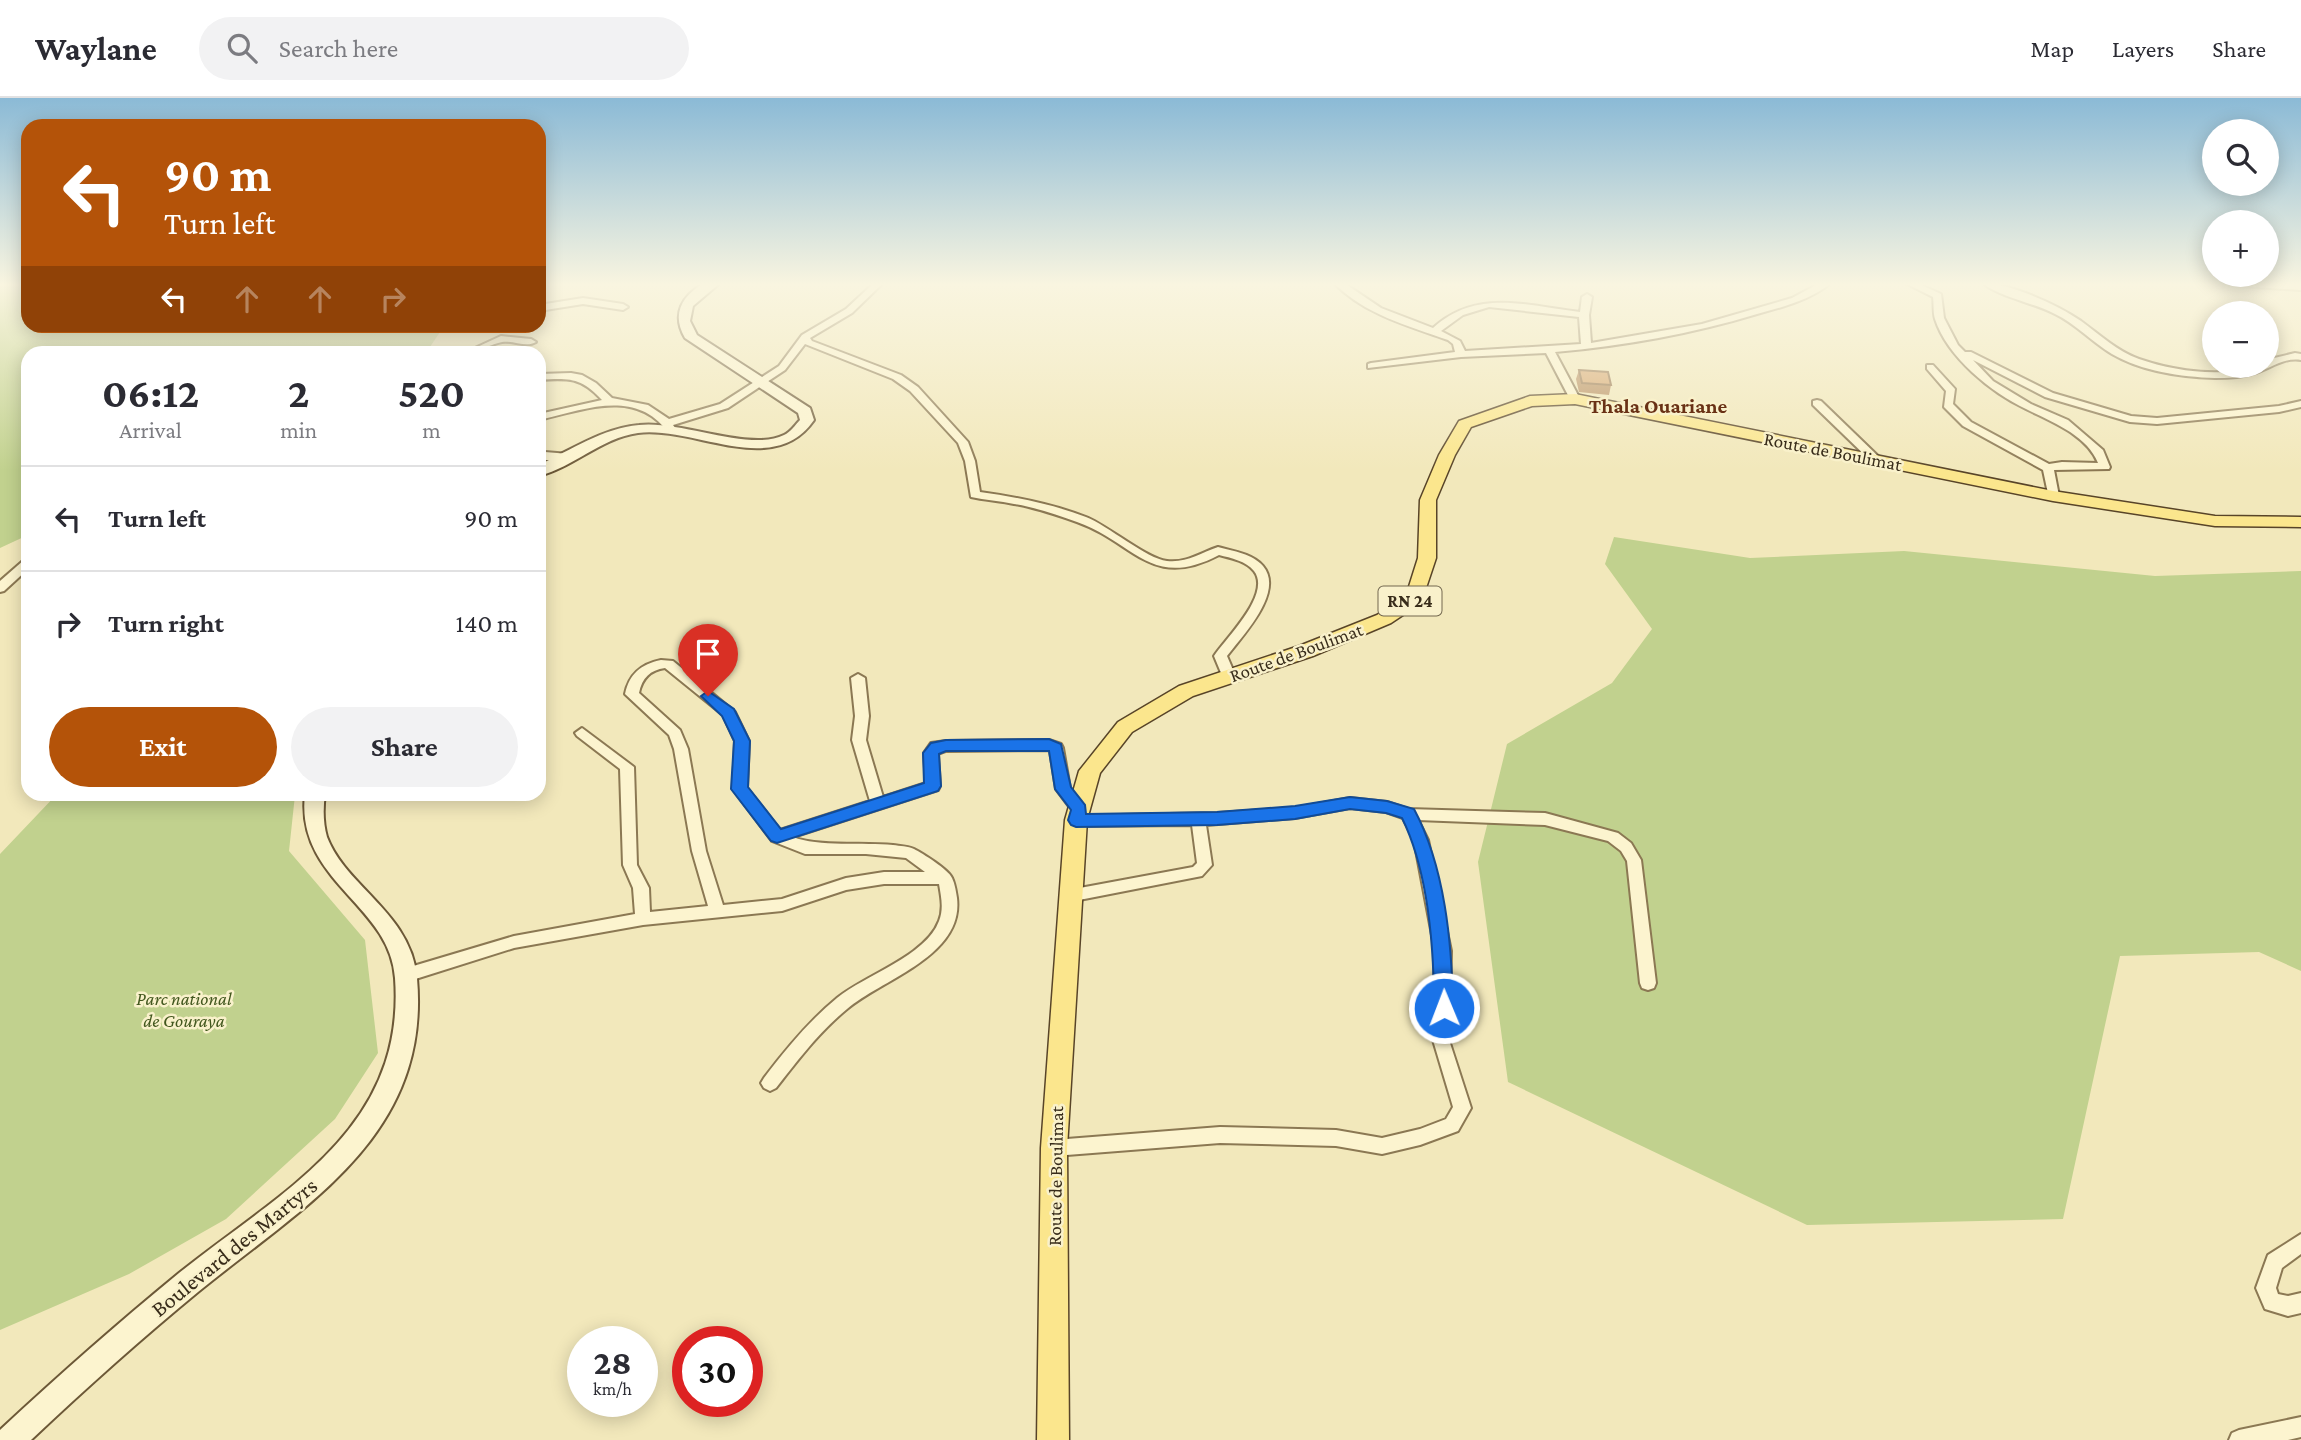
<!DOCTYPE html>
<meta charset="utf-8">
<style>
:root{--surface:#fff;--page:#f2f2f3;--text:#2b2b33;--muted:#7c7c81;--line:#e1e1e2;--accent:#b45309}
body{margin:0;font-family:"Crimson Pro",serif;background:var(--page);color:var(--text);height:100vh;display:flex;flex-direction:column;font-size:26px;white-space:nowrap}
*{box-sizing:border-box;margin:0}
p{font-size:23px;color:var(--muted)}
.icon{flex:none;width:38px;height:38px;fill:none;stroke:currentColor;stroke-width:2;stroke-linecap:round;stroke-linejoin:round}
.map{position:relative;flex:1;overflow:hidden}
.sheet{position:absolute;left:21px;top:248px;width:525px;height:455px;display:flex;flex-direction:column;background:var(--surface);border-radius:21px;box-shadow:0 4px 18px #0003}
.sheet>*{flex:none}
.guide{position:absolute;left:21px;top:21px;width:525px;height:214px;border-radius:21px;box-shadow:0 4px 18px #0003;background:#b45309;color:#fff;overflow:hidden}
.buttons{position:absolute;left:2202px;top:21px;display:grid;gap:14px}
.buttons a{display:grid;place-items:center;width:77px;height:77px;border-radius:50%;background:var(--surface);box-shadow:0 4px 18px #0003;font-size:35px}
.speed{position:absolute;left:567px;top:1228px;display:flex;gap:14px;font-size:35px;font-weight:700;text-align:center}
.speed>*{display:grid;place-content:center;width:91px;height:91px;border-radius:50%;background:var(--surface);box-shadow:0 4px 18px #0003;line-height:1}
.speed small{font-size:18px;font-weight:400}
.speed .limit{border:10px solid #d22;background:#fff;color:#111}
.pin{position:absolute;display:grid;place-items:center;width:60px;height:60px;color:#fff;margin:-72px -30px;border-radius:50% 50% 50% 0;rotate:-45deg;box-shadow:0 0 7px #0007}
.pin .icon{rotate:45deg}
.me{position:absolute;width:77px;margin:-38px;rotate:359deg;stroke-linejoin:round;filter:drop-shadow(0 0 5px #0008)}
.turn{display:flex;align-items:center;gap:24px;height:147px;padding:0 28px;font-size:32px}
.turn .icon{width:91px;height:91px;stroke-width:2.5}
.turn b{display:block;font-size:49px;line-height:60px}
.lanes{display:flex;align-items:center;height:66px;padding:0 28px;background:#0003;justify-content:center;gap:35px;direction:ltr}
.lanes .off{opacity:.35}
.eta{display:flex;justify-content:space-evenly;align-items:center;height:119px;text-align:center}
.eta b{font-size:42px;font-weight:700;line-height:49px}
.cta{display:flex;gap:14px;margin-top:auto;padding:14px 28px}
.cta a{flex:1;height:80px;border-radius:42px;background:var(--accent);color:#fff;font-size:28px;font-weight:700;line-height:80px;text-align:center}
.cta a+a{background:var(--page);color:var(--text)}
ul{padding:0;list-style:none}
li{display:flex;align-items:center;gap:21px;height:105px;padding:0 28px;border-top:2px solid var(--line)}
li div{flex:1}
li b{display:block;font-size:26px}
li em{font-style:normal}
header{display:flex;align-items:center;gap:42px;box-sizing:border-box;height:98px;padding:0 35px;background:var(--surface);border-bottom:2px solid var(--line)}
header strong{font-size:33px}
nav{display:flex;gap:38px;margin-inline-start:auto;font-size:24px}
.search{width:490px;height:63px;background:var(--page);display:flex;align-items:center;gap:18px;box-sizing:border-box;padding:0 24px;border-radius:38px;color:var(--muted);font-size:26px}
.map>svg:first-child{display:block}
.green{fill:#c1d18e}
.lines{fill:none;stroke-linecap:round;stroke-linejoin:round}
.street-casing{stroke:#8b7853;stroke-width:4}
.secondary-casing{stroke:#6c5837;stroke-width:4}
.primary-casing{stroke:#584428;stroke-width:3}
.street{fill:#fcf4cf;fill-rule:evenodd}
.secondary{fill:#fcf4cf;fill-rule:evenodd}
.primary{fill:#fbe68d;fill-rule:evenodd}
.wall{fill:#b78d5e}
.building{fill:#d5a46d;stroke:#95734c;stroke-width:2}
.route{fill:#1a73e8;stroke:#114b97;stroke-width:2}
.labels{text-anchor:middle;stroke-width:5;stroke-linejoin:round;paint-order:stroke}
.shield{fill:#f9f1cb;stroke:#72674f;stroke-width:2}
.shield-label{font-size:18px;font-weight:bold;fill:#382c1a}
.street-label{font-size:19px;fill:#382c1a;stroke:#f9f1cb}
.park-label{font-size:19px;font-style:italic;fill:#42571e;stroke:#f9f1cb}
.far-district-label{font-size:21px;font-weight:bold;fill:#693115;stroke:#f9f1cb}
.near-street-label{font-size:23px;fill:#382c1a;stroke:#f9f1cb}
</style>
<header>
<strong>Waylane</strong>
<div class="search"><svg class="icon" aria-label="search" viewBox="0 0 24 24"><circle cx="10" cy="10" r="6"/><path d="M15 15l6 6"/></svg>Search here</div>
<nav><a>Map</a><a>Layers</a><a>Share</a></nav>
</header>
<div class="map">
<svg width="2301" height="1342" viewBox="0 0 2301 1342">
<rect width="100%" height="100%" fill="#f2e8bb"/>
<!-- green -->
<g class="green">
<path d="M 0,185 L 28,185 L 28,228 L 444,228 L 426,255 L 28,256 L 28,437 L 0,450 Z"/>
<path d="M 1614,439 L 1750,460 L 1904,453 L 2155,478 L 2301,473 L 2301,873 L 2259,854 L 2120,858 L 2063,1121 L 1807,1127 L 1508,984 L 1478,764 L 1507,646 L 1612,585 L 1652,531 L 1605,466 Z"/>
<path d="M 57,696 L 295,697 L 289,753 L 365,842 L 378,955 L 335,1021 L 226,1121 L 129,1176 L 0,1232 L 0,756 Z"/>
</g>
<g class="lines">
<!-- street casing -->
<g class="street-casing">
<g id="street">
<path d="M 874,185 L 883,185 L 852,215 L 810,240 L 812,243 L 901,277 L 918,289 L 968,344 L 975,363 L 980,394 C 1016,399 1052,406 1086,419 C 1107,427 1147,461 1167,463 C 1187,465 1200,455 1218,449 C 1233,453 1253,456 1263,468 C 1285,494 1242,538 1227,558 L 1236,579 L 1234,582 L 1224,582 L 1214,558 C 1226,540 1272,496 1254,473 C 1246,463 1231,460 1219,457 C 1151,493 1134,444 1077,424 C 1057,417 1034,409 1014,406 C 1000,403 985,402 971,399 L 965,363 L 958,345 L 910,293 L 893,281 L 805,246 L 785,272 L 728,310 L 673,327 L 676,331 L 675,333 L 667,333 C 636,291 585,311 543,321 L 539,320 L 539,316 L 602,302 C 581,279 568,280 539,282 L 539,276 L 571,275 L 582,277 L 596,285 L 612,300 L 648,307 L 669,321 L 720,306 L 779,268 L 802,237 L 846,211 Z"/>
<path d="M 1334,185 L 1344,185 L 1381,210 L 1433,230 C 1477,190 1527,208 1580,214 L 1582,199 L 1587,196 L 1592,199 L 1589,217 L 1591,245 L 1702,226 L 1792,200 L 1820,185 L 1831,185 C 1810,202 1783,209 1757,216 C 1691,236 1624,248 1555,254 L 1580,301 L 1575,304 L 1570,301 L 1546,255 L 1461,259 L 1368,270 L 1368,266 L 1371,265 L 1455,254 L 1453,246 L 1448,242 C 1408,228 1364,216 1334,185 ZM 1489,209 L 1579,219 L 1581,246 L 1465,253 L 1460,243 L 1441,233 L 1463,217 Z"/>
<path d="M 1905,185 L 1917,185 L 1941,196 L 1944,220 L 1958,247 L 1965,254 L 1971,254 L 2053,295 L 2131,318 L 2157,320 L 2279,308 L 2301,303 L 2301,309 L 2279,314 L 2157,326 L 2130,324 L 2045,299 L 1973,262 L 1993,283 L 2031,306 L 2068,322 L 2103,352 L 2110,369 L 2109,371 L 2054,372 L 2059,398 L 2053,401 L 2049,400 L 2043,372 L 1963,328 L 1944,309 L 1946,293 L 1927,271 L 1927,267 L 1933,267 L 1955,291 L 1953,306 L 1971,324 L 2049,366 L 2062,364 L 2098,365 C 2087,337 2052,324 2026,311 C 1992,295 1947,259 1935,221 C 1933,215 1934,206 1933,199 Z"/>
<path d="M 1982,185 C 2010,185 2058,207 2081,223 C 2100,237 2117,253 2139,261 C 2168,271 2204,277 2235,273 C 2246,272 2255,268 2266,268 L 2266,262 L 2295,255 L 2301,256 L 2301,262 C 2282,259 2269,272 2252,276 C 2240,280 2227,280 2215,280 C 2181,279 2141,273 2112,256 C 2092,244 2076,226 2055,216 C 2032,204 2002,200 1982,185 Z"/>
<path d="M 2235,185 L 2301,186 L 2301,192 L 2239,188 Z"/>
<path d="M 583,200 L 623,206 L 628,209 L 623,212 L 583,206 L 539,213 L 539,207 Z"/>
<path d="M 501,238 L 531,241 L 536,244 C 526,250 513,242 502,244 C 486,247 480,256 462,256 Z"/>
<path d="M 1817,302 L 1821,303 L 1880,360 L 1880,364 L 1872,364 L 1813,307 L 1813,303 Z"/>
<path d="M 545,354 L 569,356 L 574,359 C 566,365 550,360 539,363 L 539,356 Z"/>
<path d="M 28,461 L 28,471 L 4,493 L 0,494 L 0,483 L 24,462 Z"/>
<path d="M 661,562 L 673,563 L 735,614 L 749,643 L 747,690 L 780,732 L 870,703 L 852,642 L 855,618 L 851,580 L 858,576 L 865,580 L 869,618 L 866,642 L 883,699 L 926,685 L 924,655 L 931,645 L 946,643 L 1049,642 L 1061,646 L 1063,650 L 1070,690 L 1086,711 L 1084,715 L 1074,715 L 1056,691 L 1050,653 L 1048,652 L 946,653 L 938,656 L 940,688 L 938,692 L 793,739 C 818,749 864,744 893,747 C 900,748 908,748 914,751 C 922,755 949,772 952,780 C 955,786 956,794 957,800 C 964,858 882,881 847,911 C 819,934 798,962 776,990 L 770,993 L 764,990 L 761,985 L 764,980 C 786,951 809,923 837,900 C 865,877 926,858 939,823 C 944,811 941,798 939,786 L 884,786 L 846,792 L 782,813 L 643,827 L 514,850 L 406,884 L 400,882 L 396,874 L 398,869 L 404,867 L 410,869 L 514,838 L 635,816 L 633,790 L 623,767 L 620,671 L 577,638 L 575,635 L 582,630 L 634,669 L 637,767 L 649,790 L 650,814 L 708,808 L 692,753 L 674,651 L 669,637 L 625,596 C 629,576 641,566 661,562 ZM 665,570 L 723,617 L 735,643 L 733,691 L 772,743 L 805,756 L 866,756 L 906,760 L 925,774 L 884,774 L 846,780 L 782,801 L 723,807 L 706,753 L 688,651 L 680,632 L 639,595 C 642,580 650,572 665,570 Z"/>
<path d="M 1350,700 L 1387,704 L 1408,711 L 1545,715 L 1618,735 L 1631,745 L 1641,762 L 1656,885 L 1654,890 L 1648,892 L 1642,890 L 1640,885 L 1627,763 L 1621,753 L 1608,743 L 1545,727 L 1418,722 L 1428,742 L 1451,853 L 1449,942 L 1471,1010 L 1458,1033 L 1420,1047 L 1382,1056 L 1336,1048 L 1220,1045 L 1054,1058 L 1048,1056 L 1045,1050 L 1048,1044 L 1054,1042 L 1220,1029 L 1336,1032 L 1382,1040 L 1420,1031 L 1446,1021 L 1453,1009 L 1433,942 L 1435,853 L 1414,742 L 1403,720 L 1386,714 L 1350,710 L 1295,720 L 1206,727 L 1212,767 L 1202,778 L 1069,804 L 1064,802 L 1061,798 L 1064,794 L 1069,792 L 1193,769 L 1197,765 L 1192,727 L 1076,728 L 1071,726 L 1069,722 L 1071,718 L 1217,715 L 1295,710 Z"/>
<path d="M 2301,1136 L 2301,1156 L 2282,1170 L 2276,1190 L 2278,1196 L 2288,1198 L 2301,1195 L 2301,1215 L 2288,1218 L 2265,1211 L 2256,1190 L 2268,1157 Z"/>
<path d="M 2301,1319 L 2301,1339 L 2288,1342 L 2229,1342 L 2232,1335 L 2239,1332 Z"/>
</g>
</g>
<!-- secondary casing -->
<g class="secondary-casing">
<g id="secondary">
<path d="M 704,185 L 720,185 L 693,208 L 690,223 L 697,237 L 810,310 L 814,322 C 773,381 695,328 638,335 C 601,340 574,369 539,378 L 539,367 C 571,352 603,330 639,327 C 680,322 751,354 784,337 C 791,334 795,327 800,322 L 798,315 L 685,240 C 671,216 682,198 704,185 Z"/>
<path d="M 305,696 L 325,696 C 323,710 323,725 327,739 C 346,789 411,815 417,880 C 431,1039 303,1108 198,1194 C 141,1241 85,1291 31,1342 L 0,1342 L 0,1332 C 58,1278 118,1225 179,1175 C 280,1094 406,1032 395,880 C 390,806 295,783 305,696 Z"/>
</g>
</g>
<!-- primary casing -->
<g class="primary-casing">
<path id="primary" d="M 1575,296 L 2053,393 L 2215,418 L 2301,419 L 2301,429 L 2215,428 L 2053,403 L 1575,306 L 1532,308 L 1471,329 L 1455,357 L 1436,402 L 1436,460 L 1421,505 L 1391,525 L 1313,558 L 1193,598 L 1132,634 L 1100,675 L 1087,722 L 1067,1050 L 1069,1342 L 1037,1342 L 1041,1050 L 1065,722 L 1079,673 L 1118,624 L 1179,588 L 1299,548 L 1377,517 L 1406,498 L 1418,460 L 1420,402 L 1439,357 L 1459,323 L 1530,298 Z"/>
</g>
<!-- street -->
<use href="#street" class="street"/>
<!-- secondary -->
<use href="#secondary" class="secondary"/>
<!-- primary -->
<use href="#primary" class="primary"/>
</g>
<!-- wall -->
<path class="wall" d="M 1579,272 L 1611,287 L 1609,297 L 1579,294 L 1576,281 Z"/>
<!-- building -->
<path class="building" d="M 1579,272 L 1608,274 L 1611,287 L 1582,285 Z"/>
<!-- sky -->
<linearGradient id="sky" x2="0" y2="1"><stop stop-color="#8bbad6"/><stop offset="0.5" stop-color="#f9f5e0"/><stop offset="1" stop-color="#f9f5e0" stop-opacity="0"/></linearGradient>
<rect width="2301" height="373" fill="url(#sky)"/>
<!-- route -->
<path class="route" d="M 708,593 L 734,611 L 750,643 L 748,689 L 781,731 L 924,685 L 923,655 L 931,645 L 946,642 L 1049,641 L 1061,646 L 1071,689 L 1085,707 L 1086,716 L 1217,714 L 1295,708 L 1350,699 L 1387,703 L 1414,711 C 1445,769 1452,845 1453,910 L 1450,916 L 1444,918 L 1437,916 L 1434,910 C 1434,851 1428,773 1402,720 L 1386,715 L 1350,711 L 1295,721 L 1217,727 L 1076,729 L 1071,727 L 1068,722 L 1071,712 L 1055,691 L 1049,653 L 946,653 L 939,656 L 941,688 L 938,693 L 777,745 L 771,743 L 731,691 L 734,643 L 722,618 L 701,598 Z"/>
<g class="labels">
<!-- shield labels -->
<rect class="shield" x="1378.5" y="488.5" width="63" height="29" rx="5"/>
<g class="shield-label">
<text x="1410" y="509">RN 24</text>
</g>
<!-- street labels -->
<g class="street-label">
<text transform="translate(1833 353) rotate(11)" y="7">Route de Boulimat</text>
<text transform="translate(1296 554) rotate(-20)" y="7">Route de Boulimat</text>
<text transform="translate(1055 1078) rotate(-89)" y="7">Route de Boulimat</text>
</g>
<!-- park labels -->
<g class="park-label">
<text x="184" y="907">Parc national<tspan x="184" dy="22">de Gouraya</tspan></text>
</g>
<!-- far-district labels -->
<g class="far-district-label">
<text x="1658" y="315">Thala Ouariane</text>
</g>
<!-- near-street labels -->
<g class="near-street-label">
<text transform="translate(234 1149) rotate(-39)" y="8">Boulevard des Martyrs</text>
</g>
</g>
</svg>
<div class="buttons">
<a><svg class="icon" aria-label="search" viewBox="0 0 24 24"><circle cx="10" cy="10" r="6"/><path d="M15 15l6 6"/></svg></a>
<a>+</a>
<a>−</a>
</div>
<div class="speed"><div>28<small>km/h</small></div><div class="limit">30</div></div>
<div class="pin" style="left:708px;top:598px;background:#d93025"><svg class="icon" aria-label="arrive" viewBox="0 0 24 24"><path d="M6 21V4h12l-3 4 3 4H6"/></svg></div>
<svg class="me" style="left:1444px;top:910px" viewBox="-20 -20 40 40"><circle r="17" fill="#1a73e8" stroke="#fff" stroke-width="3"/><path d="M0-11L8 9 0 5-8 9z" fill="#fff"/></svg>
<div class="guide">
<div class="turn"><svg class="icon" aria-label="left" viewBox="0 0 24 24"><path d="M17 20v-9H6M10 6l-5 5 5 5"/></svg><div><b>90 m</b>Turn left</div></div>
<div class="lanes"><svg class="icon" aria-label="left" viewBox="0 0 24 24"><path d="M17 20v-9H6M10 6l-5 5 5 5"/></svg><svg class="icon off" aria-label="ahead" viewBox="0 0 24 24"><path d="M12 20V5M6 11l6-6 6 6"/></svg><svg class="icon off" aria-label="ahead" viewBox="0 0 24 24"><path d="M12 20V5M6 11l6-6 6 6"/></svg><svg class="icon off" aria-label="right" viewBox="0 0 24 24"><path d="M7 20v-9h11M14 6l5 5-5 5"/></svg></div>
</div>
<section class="sheet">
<div class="eta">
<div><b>06:12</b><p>Arrival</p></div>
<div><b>2</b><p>min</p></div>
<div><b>520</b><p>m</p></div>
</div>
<ul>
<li><svg class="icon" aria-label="left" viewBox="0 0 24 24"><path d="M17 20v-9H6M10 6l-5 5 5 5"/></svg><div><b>Turn left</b></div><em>90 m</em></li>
<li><svg class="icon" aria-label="right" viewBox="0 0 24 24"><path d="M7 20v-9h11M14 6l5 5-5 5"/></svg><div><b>Turn right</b></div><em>140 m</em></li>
</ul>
<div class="cta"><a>Exit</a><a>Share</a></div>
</section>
</div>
